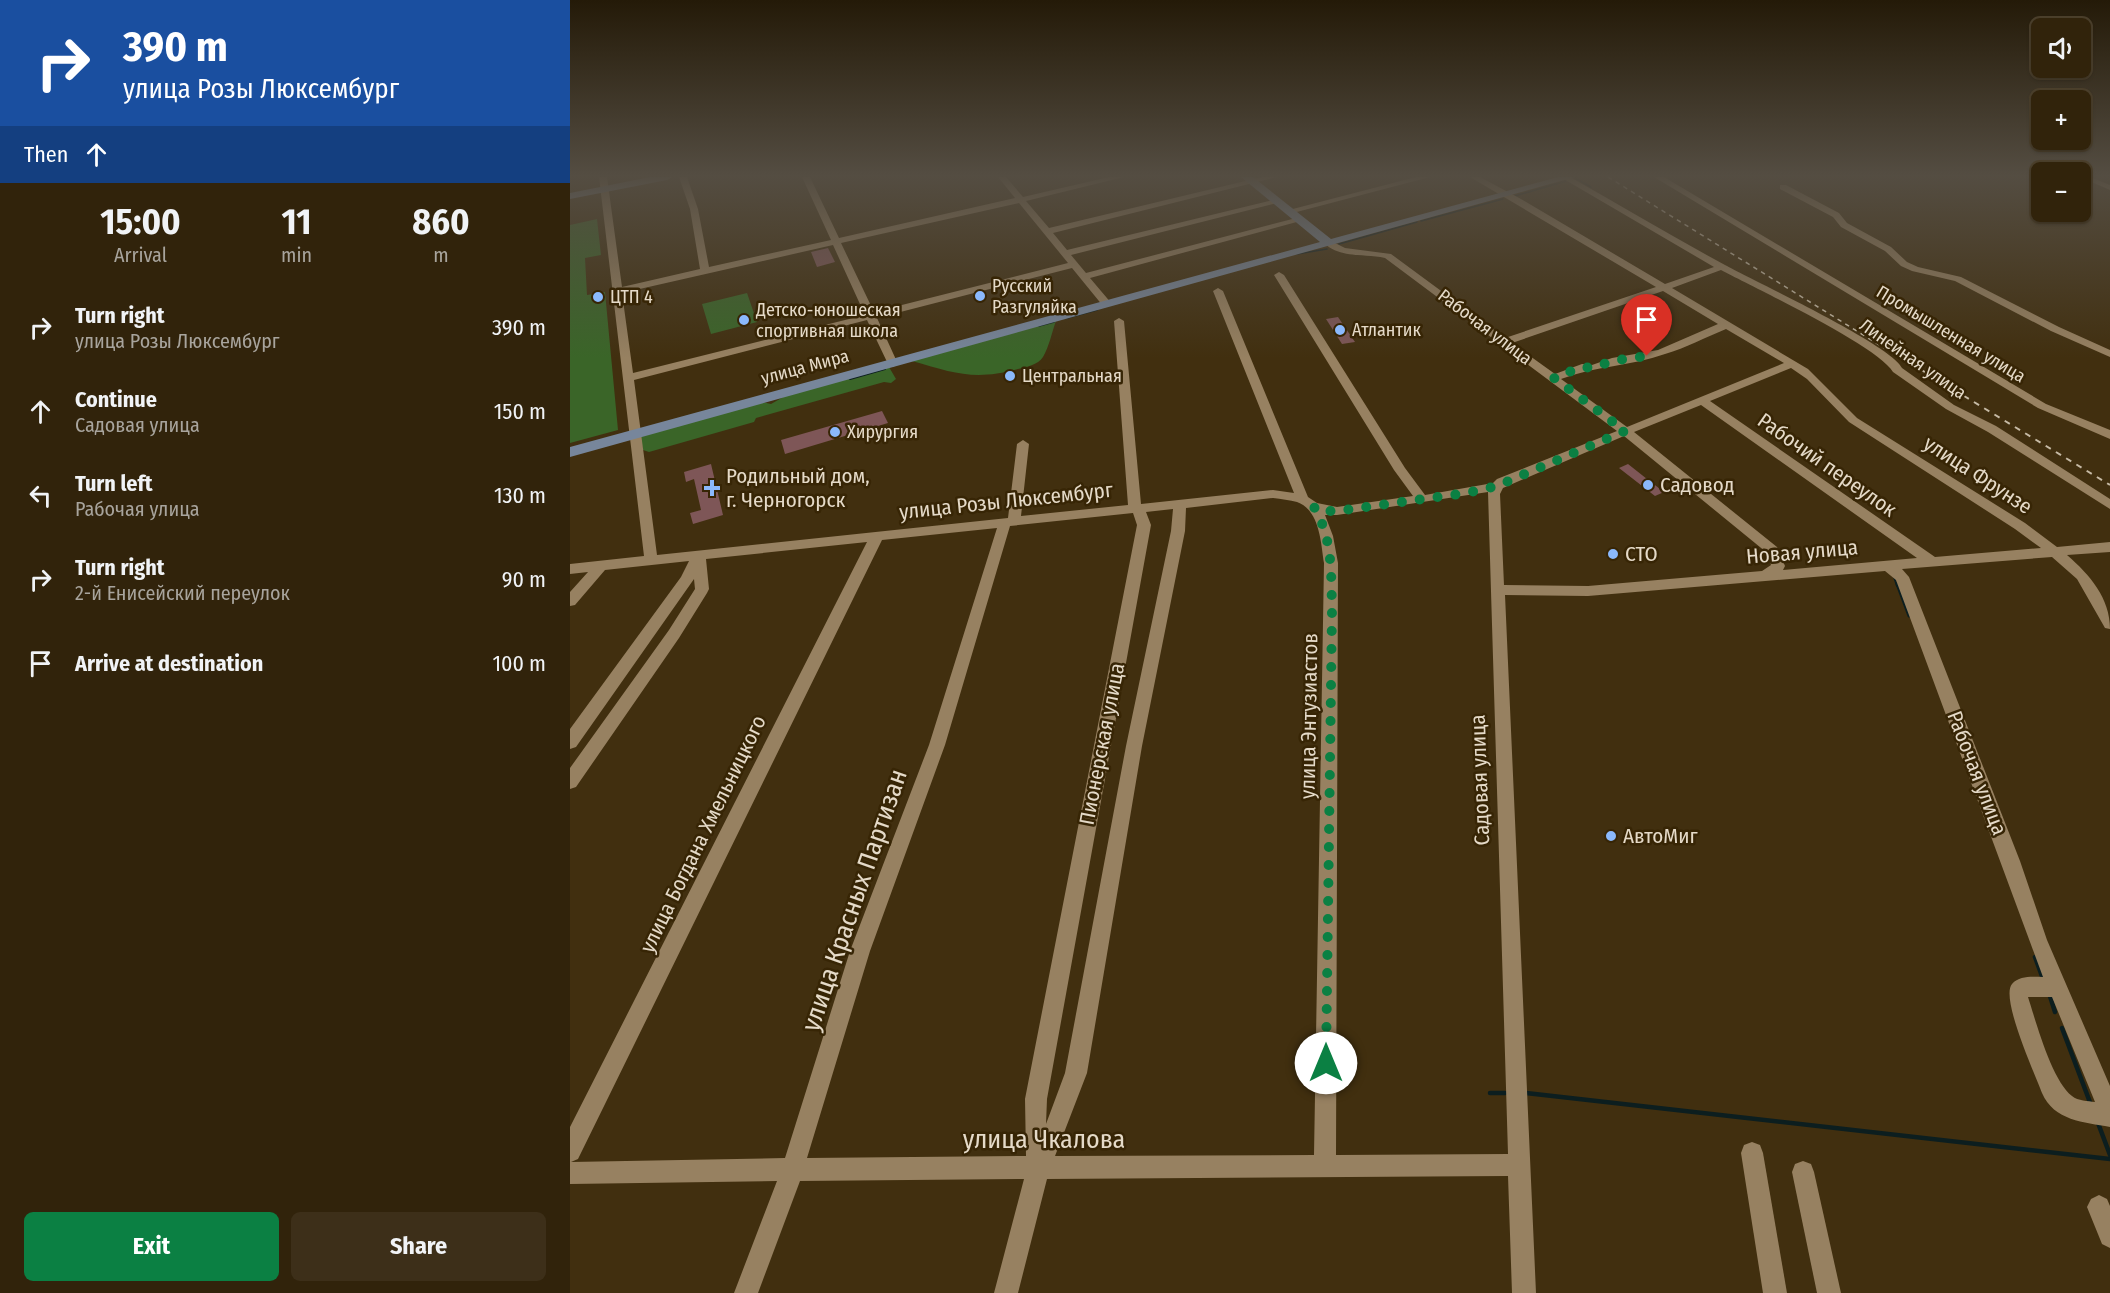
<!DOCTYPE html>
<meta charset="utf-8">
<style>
:root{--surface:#31230b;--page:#3d2f19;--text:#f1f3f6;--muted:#a8a49d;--line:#4c402c;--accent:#0b8043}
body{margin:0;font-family:"Fira Sans Condensed",sans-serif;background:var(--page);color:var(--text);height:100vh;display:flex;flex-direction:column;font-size:22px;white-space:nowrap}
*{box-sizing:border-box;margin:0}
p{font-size:20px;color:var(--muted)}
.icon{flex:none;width:33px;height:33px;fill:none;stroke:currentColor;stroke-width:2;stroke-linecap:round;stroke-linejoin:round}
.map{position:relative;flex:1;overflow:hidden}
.sheet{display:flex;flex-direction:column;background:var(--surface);width:570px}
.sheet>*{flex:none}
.guide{background:#1a4fa0;color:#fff;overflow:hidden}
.buttons{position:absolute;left:1461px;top:18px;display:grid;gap:12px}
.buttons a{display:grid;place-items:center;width:60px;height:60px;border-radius:9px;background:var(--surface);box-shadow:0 2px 4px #0004,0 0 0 2px var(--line);font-size:30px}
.pin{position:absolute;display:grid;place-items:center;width:51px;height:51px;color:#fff;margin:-62px -26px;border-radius:50% 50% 50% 0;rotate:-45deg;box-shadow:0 0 6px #0007}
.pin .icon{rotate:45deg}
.me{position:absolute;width:66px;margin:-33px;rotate:0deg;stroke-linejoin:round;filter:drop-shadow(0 0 4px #0008)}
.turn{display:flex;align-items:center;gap:21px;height:126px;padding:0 24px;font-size:27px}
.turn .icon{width:78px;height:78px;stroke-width:2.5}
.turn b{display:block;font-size:42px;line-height:51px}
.then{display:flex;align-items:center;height:57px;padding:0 24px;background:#0003;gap:12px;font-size:22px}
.eta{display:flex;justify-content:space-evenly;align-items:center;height:102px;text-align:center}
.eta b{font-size:36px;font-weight:700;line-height:42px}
.action{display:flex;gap:12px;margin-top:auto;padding:12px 24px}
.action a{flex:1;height:69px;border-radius:9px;background:var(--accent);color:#fff;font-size:24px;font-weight:700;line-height:69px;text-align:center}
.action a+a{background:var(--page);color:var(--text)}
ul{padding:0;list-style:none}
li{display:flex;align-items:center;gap:18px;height:84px;padding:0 24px}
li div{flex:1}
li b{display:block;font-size:22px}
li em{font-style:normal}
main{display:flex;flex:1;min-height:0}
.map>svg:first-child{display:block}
.green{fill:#3a6528}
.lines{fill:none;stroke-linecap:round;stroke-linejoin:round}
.stream-far3{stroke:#0c1e1f;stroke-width:1.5}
.stream-far2{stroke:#0c1e1f;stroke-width:2}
.stream-far1{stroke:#0c1e1f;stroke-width:3}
.stream{stroke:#0c1e1f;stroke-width:4.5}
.building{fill:#7e5657}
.minor{fill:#978161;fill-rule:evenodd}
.major{fill:#77869b;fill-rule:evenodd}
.rail-far1{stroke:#c6baa5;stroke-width:1.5;stroke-dasharray:4.5 4.5;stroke-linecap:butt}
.rail{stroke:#c6baa5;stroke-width:2;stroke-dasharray:6 6;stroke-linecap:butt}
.route{stroke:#0b8043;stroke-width:10;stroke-dasharray:0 18}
.poi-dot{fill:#8bb9fc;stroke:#372505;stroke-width:2}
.labels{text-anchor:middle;stroke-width:5;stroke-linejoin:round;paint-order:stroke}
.far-poi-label{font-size:18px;fill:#e5dac8;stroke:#372505;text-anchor:start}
.far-street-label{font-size:18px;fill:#e5dac8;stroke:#372505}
.street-label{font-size:21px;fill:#e5dac8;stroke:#372505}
.poi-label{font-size:21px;fill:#e5dac8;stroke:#372505;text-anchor:start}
.near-street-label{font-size:26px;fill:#e5dac8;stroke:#372505}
</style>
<main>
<section class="sheet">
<div class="guide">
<div class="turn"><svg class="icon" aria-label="right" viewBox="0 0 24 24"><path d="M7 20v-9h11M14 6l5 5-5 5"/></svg><div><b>390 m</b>улица Розы Люксембург</div></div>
<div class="then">Then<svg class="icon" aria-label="ahead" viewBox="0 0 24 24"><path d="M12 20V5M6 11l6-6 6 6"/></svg></div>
</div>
<div class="eta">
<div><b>15:00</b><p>Arrival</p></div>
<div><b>11</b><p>min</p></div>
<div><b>860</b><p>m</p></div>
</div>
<ul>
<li><svg class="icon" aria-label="right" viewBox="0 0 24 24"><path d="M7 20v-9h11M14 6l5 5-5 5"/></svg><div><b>Turn right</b><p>улица Розы Люксембург</p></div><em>390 m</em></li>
<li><svg class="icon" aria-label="ahead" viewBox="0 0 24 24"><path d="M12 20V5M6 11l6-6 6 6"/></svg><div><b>Continue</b><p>Садовая улица</p></div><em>150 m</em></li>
<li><svg class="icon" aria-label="left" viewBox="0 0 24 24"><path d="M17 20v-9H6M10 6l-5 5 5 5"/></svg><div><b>Turn left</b><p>Рабочая улица</p></div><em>130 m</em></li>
<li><svg class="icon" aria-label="right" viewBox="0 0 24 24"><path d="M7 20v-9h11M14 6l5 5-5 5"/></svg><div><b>Turn right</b><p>2-й Енисейский переулок</p></div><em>90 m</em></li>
<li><svg class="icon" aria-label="arrive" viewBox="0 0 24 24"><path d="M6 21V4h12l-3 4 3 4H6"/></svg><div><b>Arrive at destination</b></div><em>100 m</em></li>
</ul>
<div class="action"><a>Exit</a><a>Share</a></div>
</section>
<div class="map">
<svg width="1540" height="1293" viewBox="0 0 1540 1293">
<rect width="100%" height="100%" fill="#412f0f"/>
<!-- green -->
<g class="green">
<path d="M 27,219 L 31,255 L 15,258 L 17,295 L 35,292 L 48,430 L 0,443 L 0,225 Z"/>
<path d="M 177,293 L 187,322 L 141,334 L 132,304 Z"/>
<path d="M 486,321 C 482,332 479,347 473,357 C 468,365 456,367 448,369 C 404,381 384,373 342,361 Z"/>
<path d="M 319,367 L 326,379 L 321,383 L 314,382 L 186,418 L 184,422 L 79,452 L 73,450 L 70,436 L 192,402 L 201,404 L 215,396 Z"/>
</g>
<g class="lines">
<!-- stream-far3 -->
<g class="stream-far3">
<path d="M 1005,178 L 1021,187"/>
<path d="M 945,196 L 996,181"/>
<path d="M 851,221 L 933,199"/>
<path d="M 769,244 L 847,222"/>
<path d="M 727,254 L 757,249"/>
<path d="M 497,318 L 527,310"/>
<path d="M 469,326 L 484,322"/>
</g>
<!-- stream-far2 -->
<g class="stream-far2">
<path d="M 280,379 L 315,369"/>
<path d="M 1324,577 L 1327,586"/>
</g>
<!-- stream-far1 -->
<path class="stream-far1" d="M 1327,584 L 1339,616"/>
<!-- stream -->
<g class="stream">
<path d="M 1465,957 L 1473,979"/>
<path d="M 1479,993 L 1485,1012"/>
<path d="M 1492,1028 L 1521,1105"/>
<path d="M 920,1093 L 935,1093"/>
<path d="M 956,1093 L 1540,1159"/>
<path d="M 1528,1123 L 1540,1155"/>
</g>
</g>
<!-- building -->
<g class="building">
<path d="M 258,248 L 265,262 L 247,267 L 241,252 Z"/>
<path d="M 768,317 L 785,342 L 772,344 L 756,319 Z"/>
<path d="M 312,411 L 318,423 L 215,454 L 211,440 Z"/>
<path d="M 141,464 L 153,515 L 123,524 L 120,513 L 131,510 L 124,479 L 116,482 L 114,472 Z"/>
<path d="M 1058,464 L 1077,479 L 1094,492 L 1085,496 L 1049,468 Z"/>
</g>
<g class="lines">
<!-- minor -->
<g class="minor">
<path d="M 29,177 L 37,177 L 52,287 L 130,269 L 120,209 L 109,177 L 117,177 L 128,209 L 139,267 L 261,240 L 232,177 L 240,177 L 269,238 L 445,198 L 428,177 L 436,177 L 453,197 L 539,177 L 554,177 L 456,201 L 479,228 L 692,177 L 707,177 L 483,233 L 497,250 L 707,199 L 711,202 L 501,255 L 516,273 L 730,217 L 734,220 L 520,278 L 542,304 L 537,307 L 533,306 L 502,268 L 307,318 L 328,364 L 323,367 L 318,364 L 297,320 L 64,380 L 87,555 L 438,518 L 447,444 L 453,440 L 459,444 L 451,516 L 558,505 L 544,321 L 549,318 L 554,321 L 571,504 L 703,490 L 724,493 L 643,291 L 648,288 L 653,291 L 738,497 L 747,503 L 767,507 L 843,496 L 824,470 L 704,275 L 709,272 L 714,275 L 835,468 L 855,495 L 923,483 L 927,479 L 1047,431 L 815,258 C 794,253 771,259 754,243 L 759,240 L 775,248 L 821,254 L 935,338 L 1086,287 L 900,177 L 910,177 L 951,199 L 1095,284 L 1144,267 L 992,178 L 1000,177 C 1052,206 1103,237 1155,265 C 1186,282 1321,345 1332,368 L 1384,405 L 1426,426 L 1540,499 L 1540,509 L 1418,432 L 1376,409 L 1323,372 C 1308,346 1185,288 1151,270 L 1102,288 L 1238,369 L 1287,418 L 1455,523 L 1487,547 L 1540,542 L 1540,552 L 1497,555 C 1520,575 1540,598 1540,629 L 1535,628 L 1507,579 L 1482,557 L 1332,569 L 1339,577 L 1450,861 L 1477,940 L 1540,1086 L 1540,1127 C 1514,1122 1484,1121 1472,1093 C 1465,1074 1430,998 1442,984 C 1450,975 1463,977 1473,977 L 1326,580 L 1315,571 L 1018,596 L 935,595 L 966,1293 L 942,1293 L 938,1176 L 477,1179 L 448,1293 L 424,1293 L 454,1179 L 230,1181 L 188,1293 L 164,1293 L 207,1181 L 0,1184 L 0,1127 L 297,542 L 136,559 L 139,589 L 137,593 L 109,638 L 6,787 L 0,789 L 0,768 L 99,630 L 125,589 L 124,579 L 6,747 L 0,749 L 0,729 L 111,577 L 119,561 L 35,570 L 5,605 L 0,606 L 0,592 L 18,572 L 0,574 L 0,564 L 74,556 ZM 449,203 L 498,263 L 304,312 L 271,243 ZM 263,245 L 295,315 L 63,373 L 52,293 ZM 1093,291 L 1148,324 L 1088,350 L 1042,358 L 1022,365 L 1012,364 L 985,374 L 942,343 ZM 1156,329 L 1214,363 L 1057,427 L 991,379 C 1025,366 1061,366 1095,354 C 1116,348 1136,337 1156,329 ZM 1221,368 L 1237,379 L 1279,422 L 1445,529 L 1471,548 L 1365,557 L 1140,401 ZM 1131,405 L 1347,558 L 1213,570 L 1215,566 L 1207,547 L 1064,432 ZM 1054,436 L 1196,552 L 1201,565 L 1192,571 L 1018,586 L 934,585 L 930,494 L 933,488 ZM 918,492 L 938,1154 L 766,1155 L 768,563 L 763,536 L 755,515 L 767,515 ZM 703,498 C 711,499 720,500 727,502 C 750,510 751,544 754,563 L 744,1155 L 485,1156 L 517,1073 L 572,746 L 615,531 L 616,508 ZM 603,509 L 601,531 L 556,746 L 495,1073 L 476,1124 L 477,1099 L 581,525 L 576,512 ZM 563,513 L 567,525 L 455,1099 L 456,1156 L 237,1158 L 300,951 L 375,745 L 440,526 ZM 427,528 L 359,745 L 280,951 L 215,1158 L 1,1162 L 8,1159 L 312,540 ZM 1458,997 L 1482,997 L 1525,1102 C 1518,1101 1508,1101 1502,1096 C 1482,1081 1466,1022 1458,997 Z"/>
<path d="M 846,177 L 860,177 L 719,214 L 715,211 Z"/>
<path d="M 1084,177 L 1094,177 L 1476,404 L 1540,430 L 1540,439 L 1468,408 Z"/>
<path d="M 1510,177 L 1520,177 L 1540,185 L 1540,190 Z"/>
<path d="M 1210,185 L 1216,185 L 1269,213 L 1277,223 L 1321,247 L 1337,262 L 1348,267 L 1391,277 L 1489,327 L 1540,350 L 1540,357 L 1481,331 L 1385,281 L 1342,271 L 1331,266 L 1315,251 L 1271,227 L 1263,217 L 1210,189 Z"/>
<path d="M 1182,1142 L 1190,1145 L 1193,1153 L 1217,1293 L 1193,1293 L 1171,1153 L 1174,1145 Z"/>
<path d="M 1233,1161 L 1241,1164 L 1244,1172 L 1271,1293 L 1247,1293 L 1222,1172 L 1225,1164 Z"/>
<path d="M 1529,1195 L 1537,1199 L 1540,1206 L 1540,1248 L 1532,1244 L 1517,1207 L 1521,1199 Z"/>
</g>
<!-- major -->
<g class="major">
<path d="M 80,177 L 102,177 L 97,180 L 0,199 L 0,193 Z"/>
<path d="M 671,177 L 683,177 L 761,239 L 988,177 L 1005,177 L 0,457 L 0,447 L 750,242 Z"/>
</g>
<!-- rail-far1 -->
<path class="rail-far1" d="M 1038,177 L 1324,354"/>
<!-- rail -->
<path class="rail" d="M 1322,352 L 1540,485"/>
</g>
<!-- sky -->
<linearGradient id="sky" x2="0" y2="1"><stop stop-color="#241a08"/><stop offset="0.49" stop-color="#544d42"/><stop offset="1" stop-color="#544d42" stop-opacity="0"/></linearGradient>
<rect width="1540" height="358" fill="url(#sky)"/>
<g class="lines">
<!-- route -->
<path class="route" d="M 756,1063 L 762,610 C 761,574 763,539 744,507 L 757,511 L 767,511 L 897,493 L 927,486 L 1055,431 L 984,378 L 1012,367 L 1023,368 L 1042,361 L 1077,356"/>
</g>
<!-- markers -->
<g class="poi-dot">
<circle cx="410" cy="296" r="6"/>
<circle cx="28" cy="297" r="6"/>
<circle cx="174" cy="320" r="6"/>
<circle cx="770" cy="330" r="6"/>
<circle cx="440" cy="376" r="6"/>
<circle cx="265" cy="432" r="6"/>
<circle cx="1078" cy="485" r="6"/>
<path d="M139 479h6v6h6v6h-6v6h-6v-6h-6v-6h6z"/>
<circle cx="1043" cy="554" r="6"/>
<circle cx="1041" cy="836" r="6"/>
</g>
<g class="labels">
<!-- far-poi labels -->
<g class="far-poi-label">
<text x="422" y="292">Русский<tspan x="422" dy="21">Разгуляйка</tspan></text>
<text x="40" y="303">ЦТП 4</text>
<text x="186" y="316">Детско-юношеская<tspan x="186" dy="21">спортивная школа</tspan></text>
<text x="782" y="336">Атлантик</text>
<text x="452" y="382">Центральная</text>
<text x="277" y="438">Хирургия</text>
</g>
<!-- far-street labels -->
<g class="far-street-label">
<text transform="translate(915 327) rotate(37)" y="6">Рабочая улица</text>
<text transform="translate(1381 334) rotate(31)" y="6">Промышленная улица</text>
<text transform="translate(1343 359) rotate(35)" y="6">Линейная улица</text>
<text transform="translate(235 367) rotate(-15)" y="6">улица Мира</text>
</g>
<!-- street labels -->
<g class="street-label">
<text transform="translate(1257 465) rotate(35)" y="7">Рабочий переулок</text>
<text transform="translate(1408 475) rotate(33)" y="7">улица Фрунзе</text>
<text transform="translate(436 501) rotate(-6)" y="7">улица Розы Люксембург</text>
<text transform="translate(1232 552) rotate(-5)" y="7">Новая улица</text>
<text transform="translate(739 716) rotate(-89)" y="7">улица Энтузиастов</text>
<text transform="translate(532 744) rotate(-79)" y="7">Пионерская улица</text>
<text transform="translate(1407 773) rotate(69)" y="7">Рабочая улица</text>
<text transform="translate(910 780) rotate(-92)" y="7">Садовая улица</text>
<text transform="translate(133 834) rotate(-64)" y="7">улица Богдана Хмельницкого</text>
</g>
<!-- poi labels -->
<g class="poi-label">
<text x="156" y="483">Родильный дом,<tspan x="156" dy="24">г. Черногорск</tspan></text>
<text x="1090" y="492">Садовод</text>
<text x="1055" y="561">СТО</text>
<text x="1053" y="843">АвтоМиг</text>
</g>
<!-- near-street labels -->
<g class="near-street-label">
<text transform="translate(284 900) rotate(-71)" y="9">улица Красных Партизан</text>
<text x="474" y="1148">улица Чкалова</text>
</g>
</g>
</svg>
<div class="buttons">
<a><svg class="icon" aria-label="sound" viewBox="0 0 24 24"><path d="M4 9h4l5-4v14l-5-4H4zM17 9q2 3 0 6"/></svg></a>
<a>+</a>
<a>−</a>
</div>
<div class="pin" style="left:1077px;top:356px;background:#d93025"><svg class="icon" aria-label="arrive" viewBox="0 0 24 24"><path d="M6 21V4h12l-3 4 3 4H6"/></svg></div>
<svg class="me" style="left:756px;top:1063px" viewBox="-20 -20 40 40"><circle r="19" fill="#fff"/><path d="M0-13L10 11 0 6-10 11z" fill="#0b8043"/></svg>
</div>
</main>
